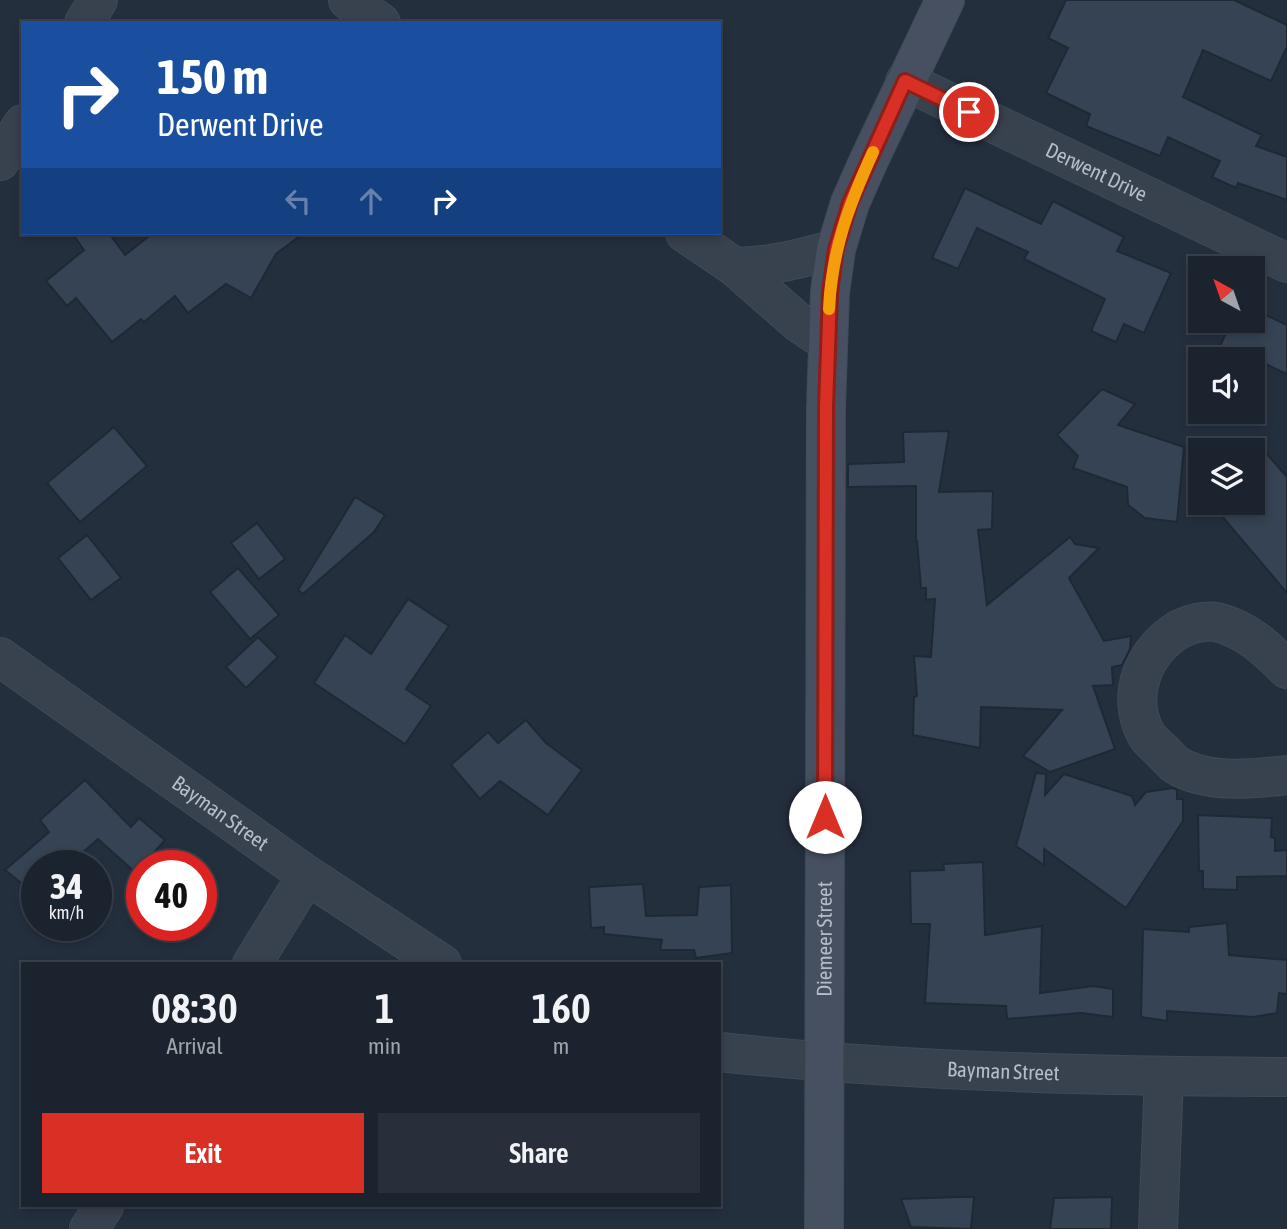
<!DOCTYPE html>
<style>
:root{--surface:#1b232e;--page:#282f3a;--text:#f1f3f6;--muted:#a0a4aa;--line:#39404a;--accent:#d93025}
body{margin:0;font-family:"Asap Condensed",sans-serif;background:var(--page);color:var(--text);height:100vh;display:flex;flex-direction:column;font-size:26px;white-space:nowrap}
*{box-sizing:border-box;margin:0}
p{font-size:23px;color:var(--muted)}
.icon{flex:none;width:38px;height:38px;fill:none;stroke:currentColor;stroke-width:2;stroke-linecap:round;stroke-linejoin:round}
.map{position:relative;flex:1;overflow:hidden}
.panel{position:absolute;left:21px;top:962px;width:700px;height:245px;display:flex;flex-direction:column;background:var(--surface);border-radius:0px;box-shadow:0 4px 10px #0003,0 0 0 2px var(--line)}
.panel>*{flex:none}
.guide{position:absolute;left:21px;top:21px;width:700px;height:214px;border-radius:0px;box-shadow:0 4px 10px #0003,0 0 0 2px var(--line);background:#1a4fa0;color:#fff;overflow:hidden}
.needle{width:46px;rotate:320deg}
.controls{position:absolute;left:1188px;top:256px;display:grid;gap:14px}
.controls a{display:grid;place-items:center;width:77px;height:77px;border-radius:0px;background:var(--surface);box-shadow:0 4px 10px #0003,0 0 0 2px var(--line);font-size:35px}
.speed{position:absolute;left:21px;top:850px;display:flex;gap:14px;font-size:35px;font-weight:700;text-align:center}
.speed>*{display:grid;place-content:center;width:91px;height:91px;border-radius:50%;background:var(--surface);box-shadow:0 4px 10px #0003,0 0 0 2px var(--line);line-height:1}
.speed small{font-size:18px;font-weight:400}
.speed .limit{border:10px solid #d22;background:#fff;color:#111}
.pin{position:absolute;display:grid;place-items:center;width:60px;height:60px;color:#fff;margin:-30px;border:4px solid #fff;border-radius:50%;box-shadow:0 2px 7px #0007}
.me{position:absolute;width:77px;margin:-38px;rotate:0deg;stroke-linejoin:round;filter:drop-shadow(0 0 5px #0008)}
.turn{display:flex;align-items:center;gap:24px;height:147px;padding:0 21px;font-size:32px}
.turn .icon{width:91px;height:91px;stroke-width:2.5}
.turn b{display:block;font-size:49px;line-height:60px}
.lanes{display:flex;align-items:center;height:66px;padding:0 21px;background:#0003;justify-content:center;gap:35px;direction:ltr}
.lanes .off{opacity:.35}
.eta{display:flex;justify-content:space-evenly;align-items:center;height:119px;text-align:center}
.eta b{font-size:42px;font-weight:600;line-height:49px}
.button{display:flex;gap:14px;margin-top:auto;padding:14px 21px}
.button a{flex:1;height:80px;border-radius:0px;background:var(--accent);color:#fff;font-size:28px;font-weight:600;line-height:80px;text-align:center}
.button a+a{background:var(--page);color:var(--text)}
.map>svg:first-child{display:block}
.building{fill:#364354;stroke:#1f2835;stroke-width:2}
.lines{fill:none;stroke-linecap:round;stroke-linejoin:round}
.street-casing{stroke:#414a57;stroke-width:40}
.secondary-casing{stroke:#414a57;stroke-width:40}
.street{stroke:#38414e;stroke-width:38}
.secondary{stroke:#465061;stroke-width:38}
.route-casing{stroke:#8d1f18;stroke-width:18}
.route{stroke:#d93025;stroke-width:12}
.slow{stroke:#f59e0b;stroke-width:12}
.labels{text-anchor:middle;stroke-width:7;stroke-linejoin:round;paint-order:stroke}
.street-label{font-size:21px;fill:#b4bcc9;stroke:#1d2633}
</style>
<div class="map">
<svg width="1287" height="1229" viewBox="0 0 1287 1229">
<rect width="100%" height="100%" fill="#242f3e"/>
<!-- building -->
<g class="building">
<path d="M 1066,0 L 1234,0 L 1287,25 L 1287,47 L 1271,81 L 1203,50 L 1183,97 L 1262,135 L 1256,146 L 1287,157 L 1287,200 L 1238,183 L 1236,188 L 1212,177 L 1220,161 L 1168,137 L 1160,156 L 1086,126 L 1090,114 L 1046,93 L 1068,48 L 1048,38 Z"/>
<path d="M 965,188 L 1041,224 L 1053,201 L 1124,237 L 1117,251 L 1171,273 L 1144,333 L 1124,324 L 1116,342 L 1091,331 L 1105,299 L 1024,259 L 1028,252 L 977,228 L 958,269 L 932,258 Z"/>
<path d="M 72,233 L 109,233 L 125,255 L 153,233 L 304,233 L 276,254 L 251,298 L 226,284 L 188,313 L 175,296 L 144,322 L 141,319 L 112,342 L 76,298 L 67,306 L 46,281 L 84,250 Z"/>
<path d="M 1253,309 L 1287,325 L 1287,374 L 1255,359 L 1214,359 L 1232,320 L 1253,320 Z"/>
<path d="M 1102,389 L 1135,404 L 1118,425 L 1184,447 L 1177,522 L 1145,518 L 1128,505 L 1127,487 L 1073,468 L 1078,456 L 1057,435 Z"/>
<path d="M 114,427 L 147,466 L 80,522 L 47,483 Z"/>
<path d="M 949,431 L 939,492 L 993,491 L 992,529 L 978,530 L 987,605 L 1070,537 L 1075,544 L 1099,548 L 1069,578 L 1104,641 L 1131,636 L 1130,649 L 1122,665 L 1112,667 L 1113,685 L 1093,686 L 1115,749 L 1050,772 L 1023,756 L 1062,710 L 981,707 L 980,748 L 913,735 L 914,697 L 917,696 L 914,656 L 931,657 L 935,599 L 926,600 L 926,588 L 921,588 L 917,541 L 916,541 L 916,486 L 848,487 L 848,464 L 904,462 L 903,432 Z"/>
<path d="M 1253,438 L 1287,477 L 1287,593 L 1210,502 L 1253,502 Z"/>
<path d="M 355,497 L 385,515 L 374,532 L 303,594 L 298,590 Z"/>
<path d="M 257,523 L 285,559 L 259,579 L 231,543 Z"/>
<path d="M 87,535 L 121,578 L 91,600 L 58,558 Z"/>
<path d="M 238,568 L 279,615 L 250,639 L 210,592 Z"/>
<path d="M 408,599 L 449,626 L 406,689 L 431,706 L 405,744 L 314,683 L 345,635 L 371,654 Z"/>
<path d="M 258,637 L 278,657 L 246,688 L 226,667 Z"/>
<path d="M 526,720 L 546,743 L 582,770 L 548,815 L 500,781 L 480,799 L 451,765 L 488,732 L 498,743 Z"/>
<path d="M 1036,773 L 1046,774 L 1045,795 L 1064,774 L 1132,796 L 1135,805 L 1146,792 L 1173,788 L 1177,790 L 1177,799 L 1183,799 L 1183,821 L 1126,908 L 1044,849 L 1044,865 L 1016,846 Z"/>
<path d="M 85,780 L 131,827 L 139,818 L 165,840 L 136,873 L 98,839 L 67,866 L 37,866 L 37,896 L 5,870 L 49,832 L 40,820 Z"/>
<path d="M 1198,815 L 1272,818 L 1271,837 L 1275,838 L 1275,851 L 1287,850 L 1287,876 L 1237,877 L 1237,890 L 1203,889 L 1203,871 L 1199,871 Z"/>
<path d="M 983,862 L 985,935 L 1042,926 L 1040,993 L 1093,986 L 1113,989 L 1113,1017 L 1081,1013 L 1007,1019 L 1006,1006 L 925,1003 L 930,924 L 911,924 L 910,871 L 944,870 L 943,864 Z"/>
<path d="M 643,884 L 646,916 L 697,915 L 699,887 L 731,885 L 732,953 L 696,958 L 694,950 L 660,950 L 662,940 L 604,934 L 604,927 L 591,928 L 589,887 Z"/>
<path d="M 1227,923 L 1229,955 L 1287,960 L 1287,994 L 1279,993 L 1277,1013 L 1254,1017 L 1167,1011 L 1167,1021 L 1141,1017 L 1143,929 L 1189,932 L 1189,927 Z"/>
<path d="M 958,1197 L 974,1197 L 971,1229 L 911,1227 L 901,1199 Z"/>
<path d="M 1112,1197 L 1111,1229 L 1050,1229 L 1054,1198 Z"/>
</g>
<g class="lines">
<!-- street casing -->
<g class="street-casing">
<g id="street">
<path d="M 348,0 L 381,23"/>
<path d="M 84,23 L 98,0"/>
<path id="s1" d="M 905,81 L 1287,263"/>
<path d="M 0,161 L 23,124"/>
<path d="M 685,233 L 735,267 L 799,323 L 827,342"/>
<path d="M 735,267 C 770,267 802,258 836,249"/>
<path id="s2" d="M 0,657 L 307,875 L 442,964"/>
<path d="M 1287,669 C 1266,648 1246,629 1216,622 C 1205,620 1190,624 1180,629 C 1144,650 1125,695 1146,734 C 1149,740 1156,745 1161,750 C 1166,755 1171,761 1176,765 C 1208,784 1252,779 1287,775"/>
<path d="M 252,964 L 307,875"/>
<path id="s3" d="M 719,1052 C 908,1072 1097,1076 1287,1077"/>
<path d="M 89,1229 L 104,1206"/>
<path d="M 1158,1229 L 1164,1076"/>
</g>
</g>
<!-- secondary casing -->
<g class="secondary-casing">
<g id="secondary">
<path id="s4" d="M 824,1229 L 826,407 L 830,292 L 836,249 L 850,203 L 869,160 L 945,0"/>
</g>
</g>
<!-- street -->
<use href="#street" class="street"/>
<!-- secondary -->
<use href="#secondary" class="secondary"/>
</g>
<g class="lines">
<!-- route casing -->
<g class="route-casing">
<path id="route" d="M 825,817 L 826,407 L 830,292 L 836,249 L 850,203 L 905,81 L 969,112"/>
</g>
<!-- route -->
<use href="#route" class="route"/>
<!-- slow -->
<path class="slow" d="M 829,309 C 832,249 849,205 873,152"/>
</g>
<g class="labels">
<!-- street labels -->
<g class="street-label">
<text dy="7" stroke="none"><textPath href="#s1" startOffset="212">Derwent Drive</textPath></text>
<text dy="7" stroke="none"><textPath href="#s2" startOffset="270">Bayman Street</textPath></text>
<text dy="7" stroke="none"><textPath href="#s4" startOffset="290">Diemeer Street</textPath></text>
<text dy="7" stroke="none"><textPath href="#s3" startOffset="285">Bayman Street</textPath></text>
</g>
</g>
</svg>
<div class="controls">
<a><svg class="needle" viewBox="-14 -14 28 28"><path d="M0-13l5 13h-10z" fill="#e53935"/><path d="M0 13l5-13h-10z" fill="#a0a4aa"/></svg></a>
<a><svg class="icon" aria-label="sound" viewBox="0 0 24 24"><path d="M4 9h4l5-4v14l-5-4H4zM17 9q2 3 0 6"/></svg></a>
<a><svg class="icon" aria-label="layers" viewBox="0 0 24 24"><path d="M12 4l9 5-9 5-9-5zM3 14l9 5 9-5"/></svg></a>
</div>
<div class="speed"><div>34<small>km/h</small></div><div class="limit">40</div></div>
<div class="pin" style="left:969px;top:112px;background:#d93025"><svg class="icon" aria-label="arrive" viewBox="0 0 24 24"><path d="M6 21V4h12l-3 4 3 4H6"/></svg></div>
<svg class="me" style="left:825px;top:817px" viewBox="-20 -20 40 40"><circle r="19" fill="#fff"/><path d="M0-13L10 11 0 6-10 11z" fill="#d93025"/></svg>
<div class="guide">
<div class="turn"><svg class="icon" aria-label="right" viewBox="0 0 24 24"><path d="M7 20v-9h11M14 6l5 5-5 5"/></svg><div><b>150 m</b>Derwent Drive</div></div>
<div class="lanes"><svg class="icon off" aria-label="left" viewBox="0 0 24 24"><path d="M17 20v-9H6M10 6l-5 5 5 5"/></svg><svg class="icon off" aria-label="ahead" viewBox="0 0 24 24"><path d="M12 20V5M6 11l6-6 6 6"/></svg><svg class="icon" aria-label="right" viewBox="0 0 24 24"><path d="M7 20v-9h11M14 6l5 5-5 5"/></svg></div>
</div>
<section class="panel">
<div class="eta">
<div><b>08:30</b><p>Arrival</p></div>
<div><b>1</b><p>min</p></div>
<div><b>160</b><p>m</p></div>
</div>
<div class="button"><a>Exit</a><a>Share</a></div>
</section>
</div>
